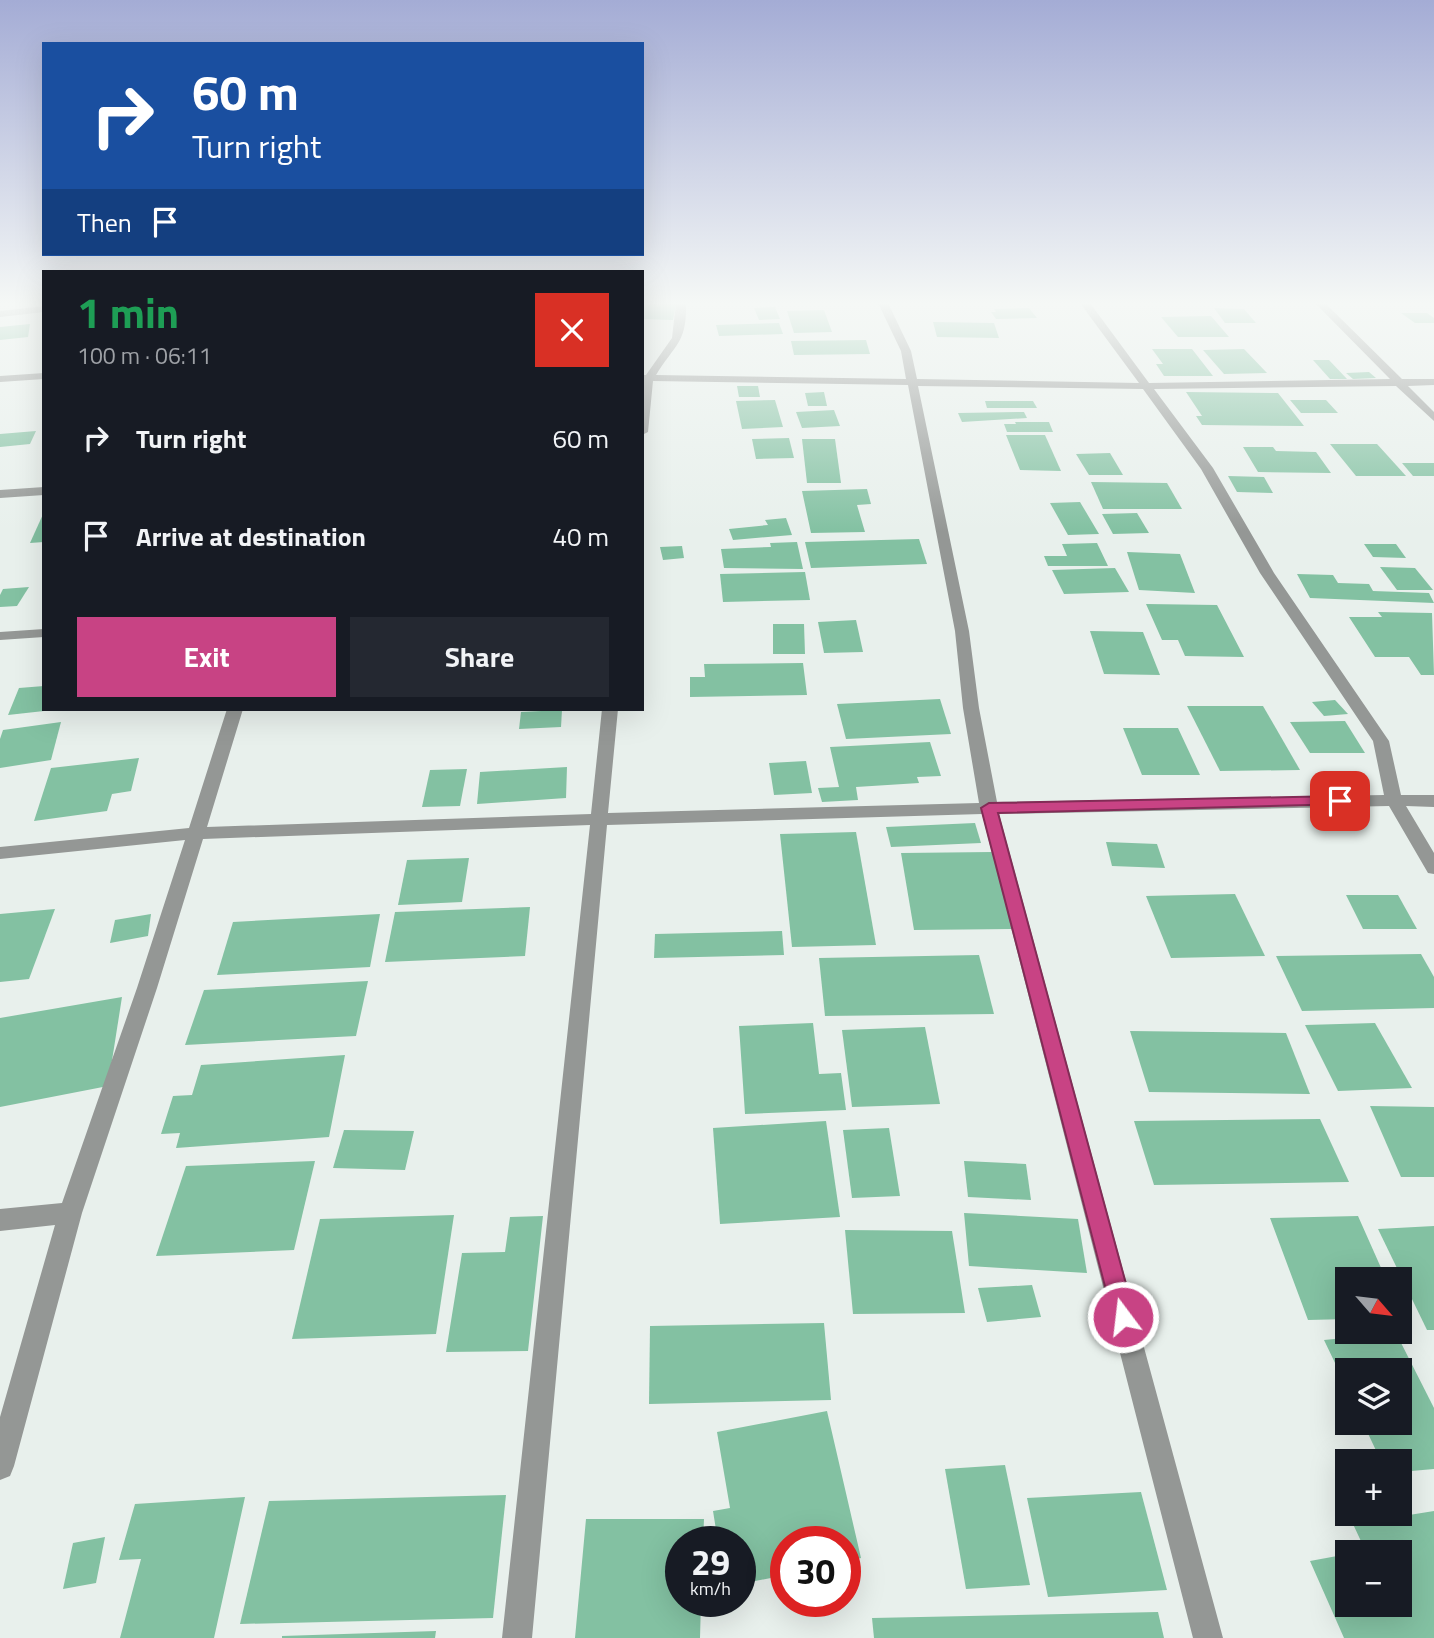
<!DOCTYPE html>
<meta charset="utf-8">
<style>
:root{--surface:#171b24;--page:#242831;--text:#f1f3f6;--muted:#9ea1a6;--accent:#c84384}
body{margin:0;font-family:"Titillium Web",sans-serif;background:var(--page);color:var(--text);height:100vh;display:flex;flex-direction:column;font-size:26px;white-space:nowrap}
*{box-sizing:border-box;margin:0}
p{font-size:23px;color:var(--muted)}
.icon{flex:none;width:38px;height:38px;fill:none;stroke:currentColor;stroke-width:2;stroke-linecap:round;stroke-linejoin:round}
.map{position:relative;flex:1;overflow:hidden}
.details{position:absolute;left:42px;top:270px;width:602px;height:441px;display:flex;flex-direction:column;background:var(--surface);border-radius:0px;box-shadow:0 7px 28px #0002}
.details>*{flex:none}
.guide{position:absolute;left:42px;top:42px;width:602px;height:214px;border-radius:0px;box-shadow:0 7px 28px #0002;background:#1a4fa0;color:#fff;overflow:hidden}
.needle{width:46px;rotate:118deg}
.buttons{position:absolute;left:1335px;top:1267px;display:grid;gap:14px}
.buttons a{display:grid;place-items:center;width:77px;height:77px;border-radius:0px;background:var(--surface);box-shadow:0 7px 28px #0002;font-size:35px}
.speed{position:absolute;left:665px;top:1526px;display:flex;gap:14px;font-size:35px;font-weight:700;text-align:center}
.speed>*{display:grid;place-content:center;width:91px;height:91px;border-radius:50%;background:var(--surface);box-shadow:0 7px 28px #0002;line-height:1}
.speed small{font-size:18px;font-weight:400}
.speed .limit{border:10px solid #d22;background:#fff;color:#111}
.pin{position:absolute;display:grid;place-items:center;width:60px;height:60px;color:#fff;margin:-30px;border-radius:14px;box-shadow:0 4px 10px #0006}
.me{position:absolute;width:77px;margin:-38px;rotate:345deg;stroke-linejoin:round;filter:drop-shadow(0 0 5px #0008)}
.turn{display:flex;align-items:center;gap:24px;height:147px;padding:0 35px;font-size:32px}
.turn .icon{width:91px;height:91px;stroke-width:2.5}
.turn b{display:block;font-size:49px;line-height:60px}
.then{display:flex;align-items:center;height:66px;padding:0 35px;background:#0003;gap:14px;font-size:26px}
.round{display:grid;place-items:center;flex:none;width:74px;height:74px;border-radius:0px;background:var(--page)}
.overview{display:flex;align-items:center;justify-content:space-between;height:119px;padding:0 35px}
h1{font-size:42px;font-weight:700;line-height:52px;color:#1e9e55}
.action{display:flex;gap:14px;margin-top:auto;padding:14px 35px}
.action a{flex:1;height:80px;border-radius:0px;background:var(--accent);color:#fff;font-size:28px;font-weight:700;line-height:80px;text-align:center}
.action a+a{background:var(--page);color:var(--text)}
ul{padding:0;list-style:none}
li{display:flex;align-items:center;gap:21px;height:98px;padding:0 35px}
li div{flex:1}
li b{display:block;font-size:26px}
li em{font-style:normal}
.map>svg:first-child{display:block}
.building{fill:#83c1a2}
.lines{fill:none;stroke-linecap:round;stroke-linejoin:round}
.street{fill:#949795;fill-rule:evenodd}
.route{fill:#c84384;stroke:#822c56;stroke-width:2}
</style>
<div class="map">
<svg width="1434" height="1638" viewBox="0 0 1434 1638">
<rect width="100%" height="100%" fill="#e8f0ec"/>
<!-- building -->
<g class="building">
<path d="M 642,303 L 676,304 L 673,320 L 642,319 Z"/>
<path d="M 775,307 L 780,319 L 759,320 L 754,308 Z"/>
<path d="M 1029,308 L 1037,318 L 996,319 L 991,312 L 996,312 L 994,309 Z"/>
<path d="M 1214,308 L 1244,309 L 1256,323 L 1225,323 Z"/>
<path d="M 824,310 L 832,332 L 794,333 L 787,311 Z"/>
<path d="M 1401,313 L 1427,313 L 1434,318 L 1434,323 L 1415,323 Z"/>
<path d="M 1211,316 L 1229,337 L 1178,337 L 1161,317 Z"/>
<path d="M 933,322 L 994,323 L 999,338 L 937,337 Z"/>
<path d="M 779,323 L 783,334 L 719,336 L 716,325 Z"/>
<path d="M 30,324 L 28,337 L 0,340 L 0,327 Z"/>
<path d="M 866,340 L 870,354 L 794,355 L 791,341 Z"/>
<path d="M 1152,349 L 1192,349 L 1213,376 L 1164,376 L 1156,364 L 1163,364 Z"/>
<path d="M 1244,349 L 1267,373 L 1224,374 L 1203,350 Z"/>
<path d="M 1313,360 L 1329,360 L 1347,379 L 1330,379 Z"/>
<path d="M 1369,372 L 1376,378 L 1353,379 L 1346,373 Z"/>
<path d="M 737,386 L 758,386 L 760,397 L 739,397 Z"/>
<path d="M 824,392 L 827,406 L 808,406 L 805,393 Z"/>
<path d="M 1186,392 L 1278,393 L 1304,426 L 1202,425 L 1196,416 L 1202,416 Z"/>
<path d="M 775,400 L 783,427 L 742,429 L 736,401 Z"/>
<path d="M 1290,400 L 1326,400 L 1338,413 L 1301,413 Z"/>
<path d="M 985,401 L 1033,401 L 1037,408 L 987,408 Z"/>
<path d="M 834,410 L 840,426 L 802,428 L 796,412 Z"/>
<path d="M 1024,412 L 1027,418 L 962,422 L 958,413 Z"/>
<path d="M 1015,422 L 1049,422 L 1053,432 L 1007,432 L 1004,424 L 1016,424 Z"/>
<path d="M 36,431 L 30,444 L 0,447 L 0,434 Z"/>
<path d="M 1006,435 L 1045,435 L 1061,471 L 1020,470 Z"/>
<path d="M 789,438 L 794,458 L 756,459 L 752,439 Z"/>
<path d="M 802,439 L 835,439 L 841,483 L 807,483 Z"/>
<path d="M 1330,444 L 1377,444 L 1406,476 L 1356,476 Z"/>
<path d="M 1243,447 L 1273,447 L 1276,451 L 1316,452 L 1331,473 L 1258,472 Z"/>
<path d="M 1110,453 L 1123,475 L 1089,475 L 1076,454 Z"/>
<path d="M 1402,463 L 1434,463 L 1434,476 L 1413,476 Z"/>
<path d="M 1228,476 L 1264,477 L 1273,493 L 1237,492 Z"/>
<path d="M 1091,482 L 1167,483 L 1182,509 L 1103,509 Z"/>
<path d="M 867,489 L 871,504 L 857,505 L 865,532 L 811,533 L 802,491 Z"/>
<path d="M 1080,502 L 1099,534 L 1068,535 L 1050,503 Z"/>
<path d="M 44,512 L 44,542 L 30,543 Z"/>
<path d="M 1137,513 L 1149,533 L 1113,534 L 1102,514 Z"/>
<path d="M 786,518 L 792,535 L 733,540 L 729,529 L 768,525 L 765,520 Z"/>
<path d="M 919,539 L 927,564 L 811,568 L 805,542 Z"/>
<path d="M 797,542 L 803,569 L 724,568 L 721,549 L 771,547 L 770,543 Z"/>
<path d="M 1097,543 L 1108,566 L 1048,566 L 1044,556 L 1067,556 L 1062,544 Z"/>
<path d="M 1364,544 L 1396,544 L 1406,558 L 1373,557 Z"/>
<path d="M 682,546 L 684,558 L 663,560 L 660,547 Z"/>
<path d="M 1127,552 L 1180,554 L 1195,593 L 1139,590 Z"/>
<path d="M 1380,567 L 1415,568 L 1433,590 L 1397,590 Z"/>
<path d="M 1115,568 L 1129,592 L 1064,594 L 1052,570 Z"/>
<path d="M 805,572 L 810,600 L 723,602 L 720,574 Z"/>
<path d="M 1297,574 L 1333,575 L 1338,583 L 1369,584 L 1373,591 L 1429,593 L 1434,603 L 1310,598 Z"/>
<path d="M 29,587 L 17,606 L 0,607 L 0,595 L 3,589 Z"/>
<path d="M 1146,604 L 1217,605 L 1244,657 L 1185,656 L 1178,640 L 1162,640 Z"/>
<path d="M 1378,612 L 1432,613 L 1434,675 L 1421,675 L 1409,657 L 1375,657 L 1349,617 L 1382,617 Z"/>
<path d="M 856,620 L 863,652 L 824,653 L 818,622 Z"/>
<path d="M 773,624 L 804,624 L 805,654 L 773,654 Z"/>
<path d="M 1090,631 L 1143,632 L 1160,675 L 1104,674 Z"/>
<path d="M 803,663 L 807,695 L 690,697 L 690,677 L 705,677 L 704,664 Z"/>
<path d="M 44,686 L 44,711 L 8,715 L 19,688 Z"/>
<path d="M 940,699 L 951,734 L 846,739 L 837,704 Z"/>
<path d="M 1335,700 L 1348,714 L 1324,716 L 1312,702 Z"/>
<path d="M 1187,706 L 1263,706 L 1300,770 L 1220,771 Z"/>
<path d="M 562,710 L 561,727 L 519,729 L 521,712 Z"/>
<path d="M 1345,721 L 1365,753 L 1310,753 L 1290,722 Z"/>
<path d="M 61,722 L 51,760 L 0,768 L 0,739 L 3,730 Z"/>
<path d="M 1123,728 L 1178,728 L 1200,775 L 1142,775 Z"/>
<path d="M 930,742 L 941,776 L 917,777 L 919,783 L 856,787 L 858,800 L 822,802 L 818,788 L 839,787 L 830,747 Z"/>
<path d="M 139,758 L 131,791 L 112,794 L 107,811 L 34,821 L 51,768 Z"/>
<path d="M 806,761 L 812,793 L 774,795 L 769,763 Z"/>
<path d="M 567,767 L 566,798 L 477,804 L 480,772 Z"/>
<path d="M 467,769 L 460,806 L 422,807 L 430,770 Z"/>
<path d="M 975,823 L 981,843 L 891,847 L 886,827 Z"/>
<path d="M 856,832 L 876,945 L 792,947 L 780,834 Z"/>
<path d="M 1106,842 L 1157,844 L 1165,868 L 1112,866 Z"/>
<path d="M 992,852 L 1012,929 L 914,930 L 901,853 Z"/>
<path d="M 469,858 L 462,902 L 398,905 L 407,860 Z"/>
<path d="M 1235,894 L 1265,956 L 1171,958 L 1146,896 Z"/>
<path d="M 1346,895 L 1398,895 L 1417,929 L 1363,929 Z"/>
<path d="M 530,907 L 525,956 L 385,962 L 395,912 Z"/>
<path d="M 55,909 L 29,979 L 0,982 L 0,914 Z"/>
<path d="M 151,914 L 148,936 L 110,943 L 115,920 Z"/>
<path d="M 380,914 L 370,967 L 217,975 L 233,922 Z"/>
<path d="M 782,931 L 784,955 L 654,958 L 655,934 Z"/>
<path d="M 1421,954 L 1434,977 L 1434,1008 L 1302,1011 L 1276,956 Z"/>
<path d="M 979,955 L 994,1014 L 825,1016 L 819,958 Z"/>
<path d="M 368,981 L 356,1036 L 185,1045 L 204,990 Z"/>
<path d="M 122,997 L 108,1086 L 0,1107 L 0,1018 Z"/>
<path d="M 813,1023 L 819,1074 L 841,1073 L 846,1110 L 745,1114 L 739,1026 Z"/>
<path d="M 1375,1023 L 1412,1088 L 1338,1091 L 1305,1025 Z"/>
<path d="M 925,1027 L 940,1104 L 852,1107 L 842,1030 Z"/>
<path d="M 1130,1031 L 1286,1033 L 1310,1094 L 1149,1092 Z"/>
<path d="M 345,1055 L 329,1137 L 176,1148 L 180,1133 L 161,1134 L 173,1096 L 192,1095 L 201,1065 Z"/>
<path d="M 1370,1106 L 1434,1107 L 1434,1177 L 1401,1177 Z"/>
<path d="M 1320,1119 L 1349,1182 L 1154,1185 L 1134,1121 Z"/>
<path d="M 826,1121 L 840,1217 L 720,1224 L 713,1128 Z"/>
<path d="M 889,1128 L 900,1196 L 852,1198 L 843,1130 Z"/>
<path d="M 344,1130 L 414,1131 L 405,1170 L 333,1168 Z"/>
<path d="M 315,1161 L 294,1250 L 156,1256 L 186,1166 Z"/>
<path d="M 964,1161 L 1026,1164 L 1031,1200 L 968,1197 Z"/>
<path d="M 964,1213 L 1078,1219 L 1087,1273 L 969,1266 Z"/>
<path d="M 454,1215 L 436,1334 L 292,1339 L 320,1219 Z"/>
<path d="M 543,1216 L 528,1351 L 446,1352 L 462,1253 L 505,1252 L 510,1217 Z"/>
<path d="M 1358,1216 L 1386,1279 L 1348,1279 L 1348,1319 L 1308,1320 L 1270,1218 Z"/>
<path d="M 1434,1226 L 1434,1330 L 1427,1330 L 1378,1229 Z"/>
<path d="M 845,1230 L 952,1231 L 965,1313 L 853,1314 Z"/>
<path d="M 1032,1285 L 1041,1317 L 987,1322 L 978,1288 Z"/>
<path d="M 824,1323 L 831,1400 L 649,1404 L 650,1326 Z"/>
<path d="M 1396,1333 L 1434,1408 L 1434,1469 L 1400,1472 L 1400,1461 L 1381,1461 L 1363,1423 L 1400,1423 L 1400,1370 L 1348,1370 L 1348,1390 L 1324,1340 Z"/>
<path d="M 827,1411 L 861,1558 L 845,1562 L 845,1542 L 786,1542 L 786,1575 L 740,1584 L 740,1542 L 718,1542 L 713,1511 L 730,1508 L 717,1432 Z"/>
<path d="M 1005,1465 L 1030,1585 L 966,1589 L 945,1469 Z"/>
<path d="M 1141,1492 L 1167,1590 L 1048,1597 L 1027,1498 Z"/>
<path d="M 506,1495 L 493,1618 L 240,1624 L 269,1501 Z"/>
<path d="M 245,1497 L 214,1638 L 120,1638 L 141,1559 L 119,1560 L 135,1504 Z"/>
<path d="M 1434,1511 L 1434,1638 L 1344,1638 L 1310,1561 L 1348,1554 L 1348,1605 L 1400,1605 L 1400,1552 L 1366,1552 L 1353,1524 Z"/>
<path d="M 586,1519 L 704,1519 L 703,1542 L 681,1542 L 681,1601 L 701,1601 L 700,1638 L 575,1638 Z"/>
<path d="M 105,1537 L 96,1583 L 63,1589 L 73,1543 Z"/>
<path d="M 1158,1612 L 1164,1638 L 874,1638 L 872,1618 Z"/>
<path d="M 436,1631 L 435,1638 L 282,1638 L 282,1636 Z"/>
</g>
<g class="lines">
<!-- street -->
<g class="street">
<path d="M 676,303 L 686,303 C 687,343 675,344 656,375 L 906,379 L 901,351 L 878,303 L 888,303 L 911,351 L 917,379 L 1139,383 L 1080,303 L 1090,303 L 1149,383 L 1390,379 L 1315,303 L 1325,303 L 1402,379 L 1434,379 L 1434,385 L 1408,386 L 1434,412 L 1434,421 L 1396,386 L 1154,389 L 1213,468 L 1274,573 L 1389,741 L 1401,795 L 1434,795 L 1434,807 L 1406,806 L 1434,853 L 1434,874 L 1428,873 L 1389,806 L 999,814 L 1223,1638 L 1193,1638 L 982,814 L 607,825 L 532,1638 L 502,1638 L 590,825 L 203,839 L 157,988 L 82,1213 L 14,1466 L 10,1476 L 0,1480 L 0,1417 L 55,1225 L 0,1231 L 0,1209 L 62,1203 L 137,988 L 185,840 L 0,859 L 0,847 L 189,828 L 227,709 L 243,709 L 207,827 L 591,814 L 602,709 L 618,709 L 608,813 L 979,803 L 963,708 L 955,631 L 908,385 L 653,381 L 648,432 L 642,435 L 642,375 L 646,375 L 672,338 ZM 918,386 L 1143,389 L 1201,469 L 1260,573 L 1373,741 L 1384,795 L 997,802 L 979,708 L 969,631 Z"/>
<path d="M 44,306 L 44,312 L 0,317 L 0,311 Z"/>
<path d="M 44,373 L 44,379 L 0,382 L 0,376 Z"/>
<path d="M 44,487 L 44,495 L 0,498 L 0,490 Z"/>
<path d="M 44,629 L 44,637 L 0,640 L 0,632 Z"/>
</g>
</g>
<!-- sky -->
<linearGradient id="sky" x2="0" y2="1"><stop stop-color="#a4acd5"/><stop offset="0.57" stop-color="#f5f8f6"/><stop offset="1" stop-color="#f5f8f6" stop-opacity="0"/></linearGradient>
<rect width="1434" height="532" fill="url(#sky)"/>
<!-- route -->
<path class="route" d="M 1340,796 L 1346,797 L 1348,801 L 1346,804 L 998,813 L 1135,1317 L 1131,1325 L 1123,1328 L 1115,1325 L 981,808 L 989,803 Z"/>
</svg>
<div class="buttons">
<a><svg class="needle" viewBox="-14 -14 28 28"><path d="M0-13l5 13h-10z" fill="#e53935"/><path d="M0 13l5-13h-10z" fill="#9ea1a6"/></svg></a>
<a><svg class="icon" aria-label="layers" viewBox="0 0 24 24"><path d="M12 4l9 5-9 5-9-5zM3 14l9 5 9-5"/></svg></a>
<a>+</a>
<a>−</a>
</div>
<div class="speed"><div>29<small>km/h</small></div><div class="limit">30</div></div>
<div class="pin" style="left:1340px;top:801px;background:#d93025"><svg class="icon" aria-label="arrive" viewBox="0 0 24 24"><path d="M6 21V4h12l-3 4 3 4H6"/></svg></div>
<svg class="me" style="left:1123px;top:1317px" viewBox="-20 -20 40 40"><circle r="17" fill="#c84384" stroke="#fff" stroke-width="3"/><path d="M0-11L8 9 0 5-8 9z" fill="#fff"/></svg>
<div class="guide">
<div class="turn"><svg class="icon" aria-label="right" viewBox="0 0 24 24"><path d="M7 20v-9h11M14 6l5 5-5 5"/></svg><div><b>60 m</b>Turn right</div></div>
<div class="then">Then<svg class="icon" aria-label="arrive" viewBox="0 0 24 24"><path d="M6 21V4h12l-3 4 3 4H6"/></svg></div>
</div>
<section class="details">
<div class="overview"><div><h1>1 min</h1><p>100 m · 06:11</p></div><a class="round" style="background:#d93025;color:#fff"><svg class="icon" aria-label="close" viewBox="0 0 24 24"><path d="M6 6l12 12M18 6L6 18"/></svg></a></div>
<ul>
<li><svg class="icon" aria-label="right" viewBox="0 0 24 24"><path d="M7 20v-9h11M14 6l5 5-5 5"/></svg><div><b>Turn right</b></div><em>60 m</em></li>
<li><svg class="icon" aria-label="arrive" viewBox="0 0 24 24"><path d="M6 21V4h12l-3 4 3 4H6"/></svg><div><b>Arrive at destination</b></div><em>40 m</em></li>
</ul>
<div class="action"><a>Exit</a><a>Share</a></div>
</section>
</div>
